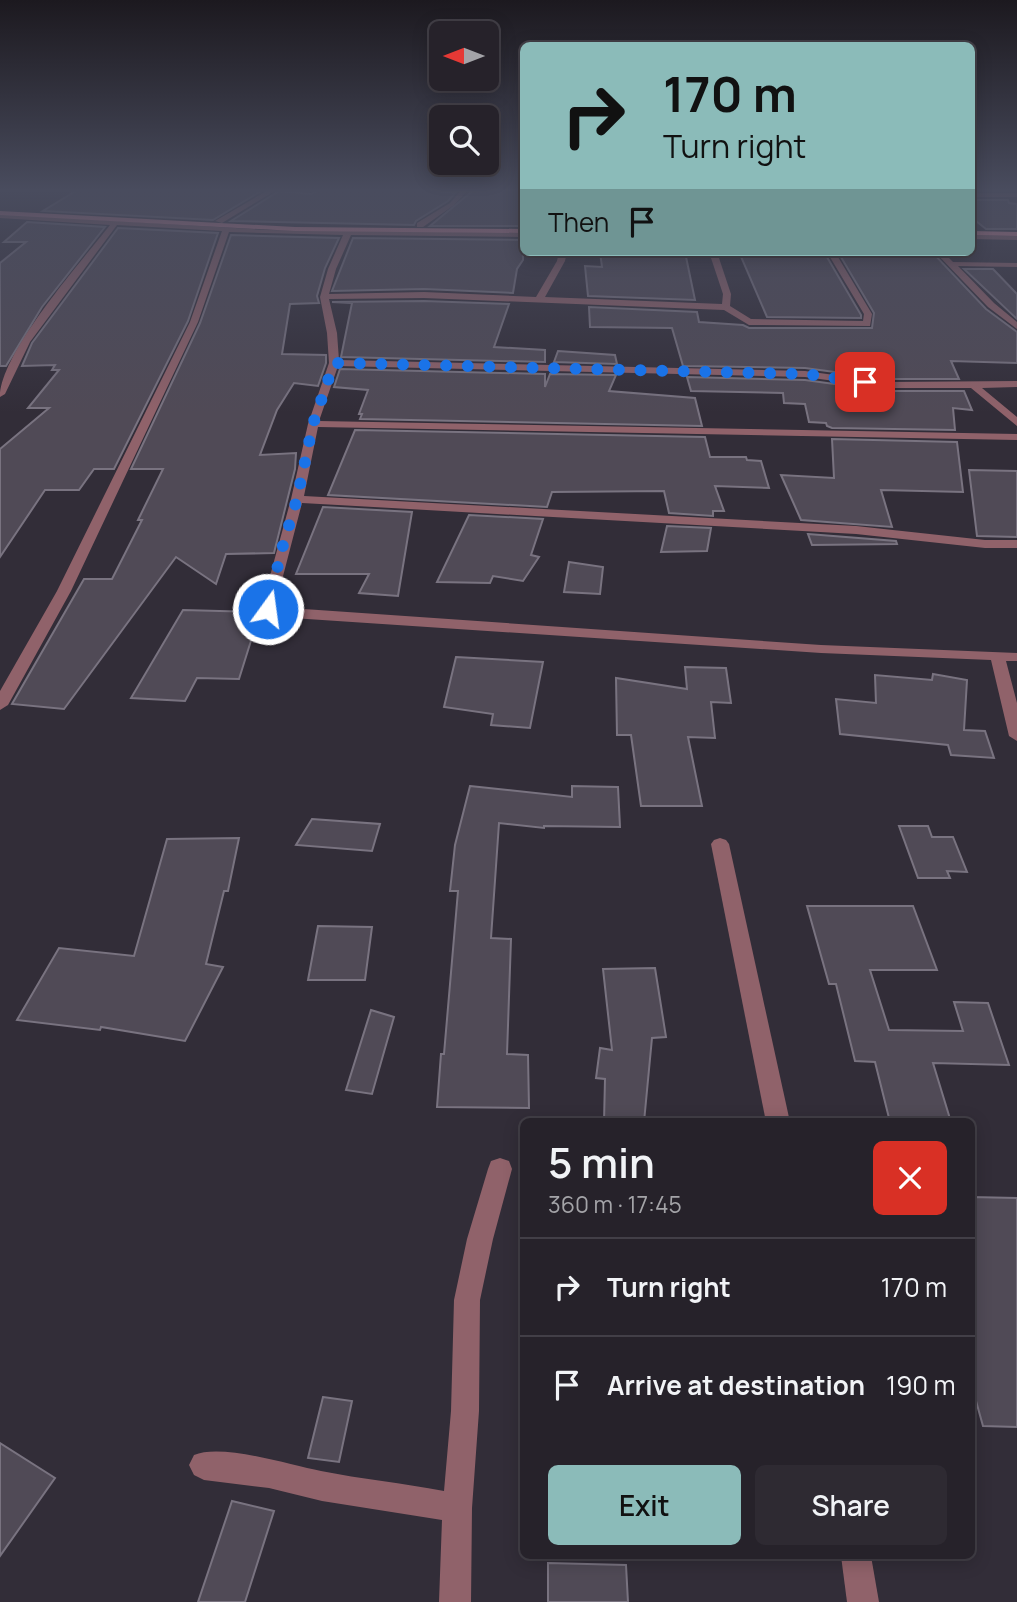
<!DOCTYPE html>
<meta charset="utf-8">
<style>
:root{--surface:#26222a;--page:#2e2a32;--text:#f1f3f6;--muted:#a4a4a8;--line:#423f47;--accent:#8bbbb9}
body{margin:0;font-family:Manrope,sans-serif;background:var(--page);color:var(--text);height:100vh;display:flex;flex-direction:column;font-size:26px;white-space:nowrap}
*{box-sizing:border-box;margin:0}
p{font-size:23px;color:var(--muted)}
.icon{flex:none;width:38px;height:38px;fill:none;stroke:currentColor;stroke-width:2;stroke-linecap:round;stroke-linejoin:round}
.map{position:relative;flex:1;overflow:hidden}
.panel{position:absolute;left:520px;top:1118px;width:455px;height:441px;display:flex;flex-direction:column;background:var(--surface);border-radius:10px;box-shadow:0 4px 18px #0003,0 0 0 2px var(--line)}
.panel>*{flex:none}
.top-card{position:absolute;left:520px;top:42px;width:455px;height:214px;border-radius:10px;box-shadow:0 4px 18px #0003,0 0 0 2px var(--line);background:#8bbbb9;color:#111;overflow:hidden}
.needle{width:46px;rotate:270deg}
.buttons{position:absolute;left:429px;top:21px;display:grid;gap:14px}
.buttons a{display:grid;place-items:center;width:70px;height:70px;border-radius:10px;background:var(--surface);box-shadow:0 4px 18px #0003,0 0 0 2px var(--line);font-size:35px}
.pin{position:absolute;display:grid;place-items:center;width:60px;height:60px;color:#fff;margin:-30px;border-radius:14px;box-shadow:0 4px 10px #0006}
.me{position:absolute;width:77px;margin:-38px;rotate:14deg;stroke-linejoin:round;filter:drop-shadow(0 0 5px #0008)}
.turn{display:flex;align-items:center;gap:24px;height:147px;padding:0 28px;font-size:32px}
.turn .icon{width:91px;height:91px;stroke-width:2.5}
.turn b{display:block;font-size:49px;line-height:60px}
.then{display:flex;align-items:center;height:66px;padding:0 28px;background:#0003;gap:14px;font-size:26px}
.round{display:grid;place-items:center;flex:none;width:74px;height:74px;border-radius:10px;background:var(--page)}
.head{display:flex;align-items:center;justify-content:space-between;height:119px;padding:0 28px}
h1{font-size:42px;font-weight:600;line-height:52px}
.button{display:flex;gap:14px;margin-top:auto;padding:14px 28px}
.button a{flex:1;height:80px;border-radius:10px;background:var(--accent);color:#111;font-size:28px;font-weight:600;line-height:80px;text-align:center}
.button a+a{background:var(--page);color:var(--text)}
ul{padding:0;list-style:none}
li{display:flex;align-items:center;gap:21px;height:98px;padding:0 28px;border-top:2px solid var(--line)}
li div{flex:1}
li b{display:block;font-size:26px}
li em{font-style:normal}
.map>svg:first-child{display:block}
.building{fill:#504a56;stroke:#797380;stroke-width:2}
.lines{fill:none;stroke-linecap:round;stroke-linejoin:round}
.minor{fill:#90626a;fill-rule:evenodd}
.major{fill:#f092a3;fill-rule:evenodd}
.route{stroke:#1a73e8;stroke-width:12;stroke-dasharray:0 21.6}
</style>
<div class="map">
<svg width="1017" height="1602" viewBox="0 0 1017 1602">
<rect width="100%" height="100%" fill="#322d38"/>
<!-- building -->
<g class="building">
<path d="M 79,189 L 253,189 L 263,190 L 213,220 L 43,211 Z"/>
<path d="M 321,189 L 420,189 L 455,193 L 448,201 L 416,221 L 414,225 L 231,221 L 279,191 L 311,194 Z"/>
<path d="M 475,189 L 523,191 L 523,226 L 430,226 Z"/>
<path d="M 971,200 L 1008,200 L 1009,203 L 1017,204 L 1017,229 L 986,229 L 971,217 Z"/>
<path d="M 27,222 L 105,227 L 42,307 L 6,366 L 0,366 L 0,263 L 26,242 L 4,242 Z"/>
<path d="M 118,228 L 218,233 L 188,321 L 114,469 L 94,469 L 79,490 L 45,490 L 0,557 L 0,449 L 49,408 L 28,408 L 59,370 L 52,370 L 55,365 L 22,366 L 32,343 Z"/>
<path d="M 231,235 L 339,238 L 325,268 L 317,296 L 319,303 L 290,304 L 282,354 L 326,355 L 326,363 L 318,386 L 294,383 L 277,410 L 260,455 L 296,453 L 295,469 L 274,553 L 226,554 L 216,584 L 176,557 L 64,709 L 12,704 L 84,579 L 112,579 L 142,520 L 138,520 L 163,469 L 131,469 L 200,323 Z"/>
<path d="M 353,238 L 523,240 L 523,260 L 517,269 L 513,293 L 424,289 L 332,291 Z"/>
<path d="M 600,252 L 685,252 L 695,300 L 588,296 L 585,266 L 602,267 Z"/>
<path d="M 739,252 L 824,252 L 861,315 L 861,318 L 767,317 Z"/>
<path d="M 838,252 L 932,252 L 986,309 L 1017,332 L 1017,363 L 951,361 L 959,379 L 886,379 L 805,368 L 683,366 L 672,328 L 590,327 L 589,307 L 697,312 L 699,322 L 743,325 L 749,328 L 872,328 L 874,313 Z"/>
<path d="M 964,269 L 993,269 L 1017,294 L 1017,319 Z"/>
<path d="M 424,301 L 509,304 L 494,347 L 545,350 L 545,362 L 341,357 L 352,303 L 332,302 Z"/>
<path d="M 558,351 L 615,355 L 617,364 L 554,362 Z"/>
<path d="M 340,369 L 545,374 L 545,387 L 550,374 L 616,375 L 609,391 L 695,398 L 702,426 L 360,419 L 362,414 L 359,414 L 368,390 L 334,387 Z"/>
<path d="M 687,377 L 805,380 L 886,391 L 964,391 L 972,410 L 953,408 L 955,430 L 832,428 L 827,426 L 826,423 L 809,422 L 805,404 L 784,403 L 783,393 L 691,391 Z"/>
<path d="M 355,430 L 705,437 L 710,457 L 746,457 L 747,460 L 761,461 L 769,488 L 715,486 L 724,511 L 713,511 L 713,516 L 669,513 L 664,491 L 552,492 L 547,507 L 328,495 Z"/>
<path d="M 832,439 L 957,442 L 963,492 L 881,490 L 892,527 L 801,520 L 781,475 L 834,478 Z"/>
<path d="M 969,470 L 1017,471 L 1017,537 L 977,536 Z"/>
<path d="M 323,507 L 412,512 L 398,596 L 359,593 L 369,574 L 296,574 Z"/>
<path d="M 469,515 L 543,519 L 531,555 L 539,557 L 523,581 L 493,576 L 490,583 L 437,582 Z"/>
<path d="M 667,526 L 711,528 L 707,551 L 661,552 Z"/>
<path d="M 808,534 L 896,541 L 897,544 L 812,545 Z"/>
<path d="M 569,562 L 603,567 L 600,594 L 564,592 Z"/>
<path d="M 183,610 L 260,612 L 239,679 L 197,678 L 185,701 L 131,698 Z"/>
<path d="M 456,657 L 543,662 L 530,728 L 491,725 L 493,714 L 444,707 Z"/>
<path d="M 685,667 L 726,668 L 731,703 L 711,702 L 715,738 L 688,737 L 702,806 L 641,806 L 631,735 L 617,735 L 616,678 L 687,689 Z"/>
<path d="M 933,674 L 967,680 L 964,730 L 985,731 L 994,758 L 951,755 L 948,745 L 840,734 L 836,699 L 876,703 L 875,675 L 932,680 Z"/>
<path d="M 470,786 L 572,797 L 572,786 L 618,787 L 620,827 L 544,826 L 544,828 L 499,823 L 491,938 L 511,939 L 507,1054 L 528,1055 L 529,1108 L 437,1107 L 441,1054 L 444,1054 L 458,891 L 450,891 L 455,845 Z"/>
<path d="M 312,819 L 380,824 L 372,851 L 296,845 Z"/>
<path d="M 899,826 L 928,826 L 932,837 L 953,837 L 967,872 L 947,871 L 950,878 L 918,878 Z"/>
<path d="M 239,838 L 228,891 L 224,891 L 206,964 L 223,967 L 185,1041 L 101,1027 L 100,1030 L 17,1020 L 59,948 L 134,956 L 167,839 Z"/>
<path d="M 807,906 L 913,906 L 937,970 L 870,970 L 889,1030 L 963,1031 L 954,1002 L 988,1003 L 1009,1065 L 933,1063 L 951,1122 L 890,1122 L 875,1062 L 855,1061 L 836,984 L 829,984 Z"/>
<path d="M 318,926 L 372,927 L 365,980 L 308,980 Z"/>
<path d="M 655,968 L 666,1037 L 652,1038 L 644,1122 L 604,1122 L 605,1079 L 596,1078 L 600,1048 L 612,1050 L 603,969 Z"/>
<path d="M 371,1010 L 394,1017 L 372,1094 L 346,1090 Z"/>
<path d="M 971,1197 L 1017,1198 L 1017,1427 L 983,1426 L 971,1383 Z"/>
<path d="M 323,1397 L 352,1401 L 339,1462 L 308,1458 Z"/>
<path d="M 0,1443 L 55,1478 L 0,1556 Z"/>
<path d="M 232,1501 L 274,1511 L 245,1602 L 198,1602 Z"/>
<path d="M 548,1563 L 626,1565 L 628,1602 L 548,1602 Z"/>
</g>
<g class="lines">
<!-- minor -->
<g class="minor">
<path d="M 270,189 L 278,189 L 222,223 L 215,221 Z"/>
<path d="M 462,189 L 469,189 L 454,205 L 423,227 L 417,227 L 417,223 L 450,203 Z"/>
<rect x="971" y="193" width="46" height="4"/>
<path d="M 0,214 L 267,230 L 523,233 L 523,237 L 351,235 L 336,269 L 329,294 L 424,292 L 536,297 L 557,261 L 559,252 L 567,252 L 565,261 L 545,297 L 722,304 L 723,294 L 709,252 L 717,252 L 731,294 L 730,306 L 751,319 L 863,321 L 864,314 L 827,252 L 835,252 L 872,314 L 870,326 L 749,325 L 724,310 L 424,298 L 329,299 L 337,333 L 339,360 L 805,371 L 886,382 L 1017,381 L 1017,387 L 982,388 L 1017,417 L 1017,426 L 971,388 L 886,388 L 805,377 L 338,366 L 319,421 L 1017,434 L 1017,440 L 318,427 L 304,496 L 856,526 L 985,540 L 1017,540 L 1017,548 L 985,548 L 856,534 L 302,503 L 275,607 L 821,645 L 1017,653 L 1017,661 L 1006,661 L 1017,703 L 1017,741 L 1009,736 L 991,660 L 821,653 L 277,617 L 261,609 L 291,499 L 308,424 L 329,363 L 327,333 L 320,297 L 328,269 L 343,235 L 229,232 L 198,322 L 71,591 L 8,705 L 0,710 L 0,691 L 57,591 L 190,322 L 222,231 L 117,225 L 30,342 L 5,394 L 0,397 C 0,353 81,262 110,225 L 0,218 Z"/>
<path d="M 971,235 L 1017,236 L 1017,240 L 971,239 Z"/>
<path d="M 935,252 L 943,252 L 953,262 L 1017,263 L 1017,267 L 958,266 L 994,303 L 1017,322 L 1017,329 L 988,307 Z"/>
<path d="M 720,838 L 726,840 L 729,844 L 790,1122 L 766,1122 L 711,844 L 714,840 Z"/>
<path d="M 500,1158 L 509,1161 L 512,1169 L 493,1239 L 480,1300 L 479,1411 L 472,1508 L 471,1602 L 439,1602 L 442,1520 L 322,1501 L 269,1488 L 204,1480 L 194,1475 L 189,1465 L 194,1455 C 222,1443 289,1465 321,1471 C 361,1479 403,1483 444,1491 L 451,1411 L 454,1300 L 467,1239 L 488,1169 L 491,1161 Z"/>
<path d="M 841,1556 L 871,1556 L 879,1602 L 847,1602 Z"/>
</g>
<!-- major -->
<g class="major">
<path d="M 0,211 L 295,227 L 523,229 L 523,233 L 295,231 L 0,215 Z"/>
<path d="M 971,231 L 1017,232 L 1017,236 L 971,235 Z"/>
</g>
</g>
<!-- sky -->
<linearGradient id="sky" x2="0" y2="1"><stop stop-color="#1c191f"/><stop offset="0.46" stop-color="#494c5e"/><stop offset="1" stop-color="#494c5e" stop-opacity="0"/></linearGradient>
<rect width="1017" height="413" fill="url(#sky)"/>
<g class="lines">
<!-- route -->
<path class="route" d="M 268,609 L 281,552 L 297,499 L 313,424 L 334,363 L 805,374 L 865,382"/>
</g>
</svg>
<div class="buttons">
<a><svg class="needle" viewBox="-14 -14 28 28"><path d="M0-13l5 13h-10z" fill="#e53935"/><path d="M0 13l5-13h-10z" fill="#a4a4a8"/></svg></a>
<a><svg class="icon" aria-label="search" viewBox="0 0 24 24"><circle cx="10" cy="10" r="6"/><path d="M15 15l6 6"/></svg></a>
</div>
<div class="pin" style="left:865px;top:382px;background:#d93025"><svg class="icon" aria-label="arrive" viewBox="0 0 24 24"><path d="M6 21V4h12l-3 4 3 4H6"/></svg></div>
<svg class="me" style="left:268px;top:609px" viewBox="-20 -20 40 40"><circle r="17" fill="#1a73e8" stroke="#fff" stroke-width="3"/><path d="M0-11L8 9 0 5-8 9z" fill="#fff"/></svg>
<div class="top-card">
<div class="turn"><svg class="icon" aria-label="right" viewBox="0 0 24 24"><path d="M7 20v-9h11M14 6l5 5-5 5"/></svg><div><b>170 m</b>Turn right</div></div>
<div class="then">Then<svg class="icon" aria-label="arrive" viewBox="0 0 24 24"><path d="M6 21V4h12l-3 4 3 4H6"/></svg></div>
</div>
<section class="panel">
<div class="head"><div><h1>5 min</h1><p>360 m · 17:45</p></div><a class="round" style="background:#d93025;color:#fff"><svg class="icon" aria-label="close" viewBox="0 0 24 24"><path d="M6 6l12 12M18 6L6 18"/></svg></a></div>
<ul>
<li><svg class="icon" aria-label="right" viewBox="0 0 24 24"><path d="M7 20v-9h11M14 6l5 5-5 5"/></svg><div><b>Turn right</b></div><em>170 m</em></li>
<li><svg class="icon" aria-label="arrive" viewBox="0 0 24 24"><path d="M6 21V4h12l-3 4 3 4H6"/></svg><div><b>Arrive at destination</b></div><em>190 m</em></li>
</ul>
<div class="button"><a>Exit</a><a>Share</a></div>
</section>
</div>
